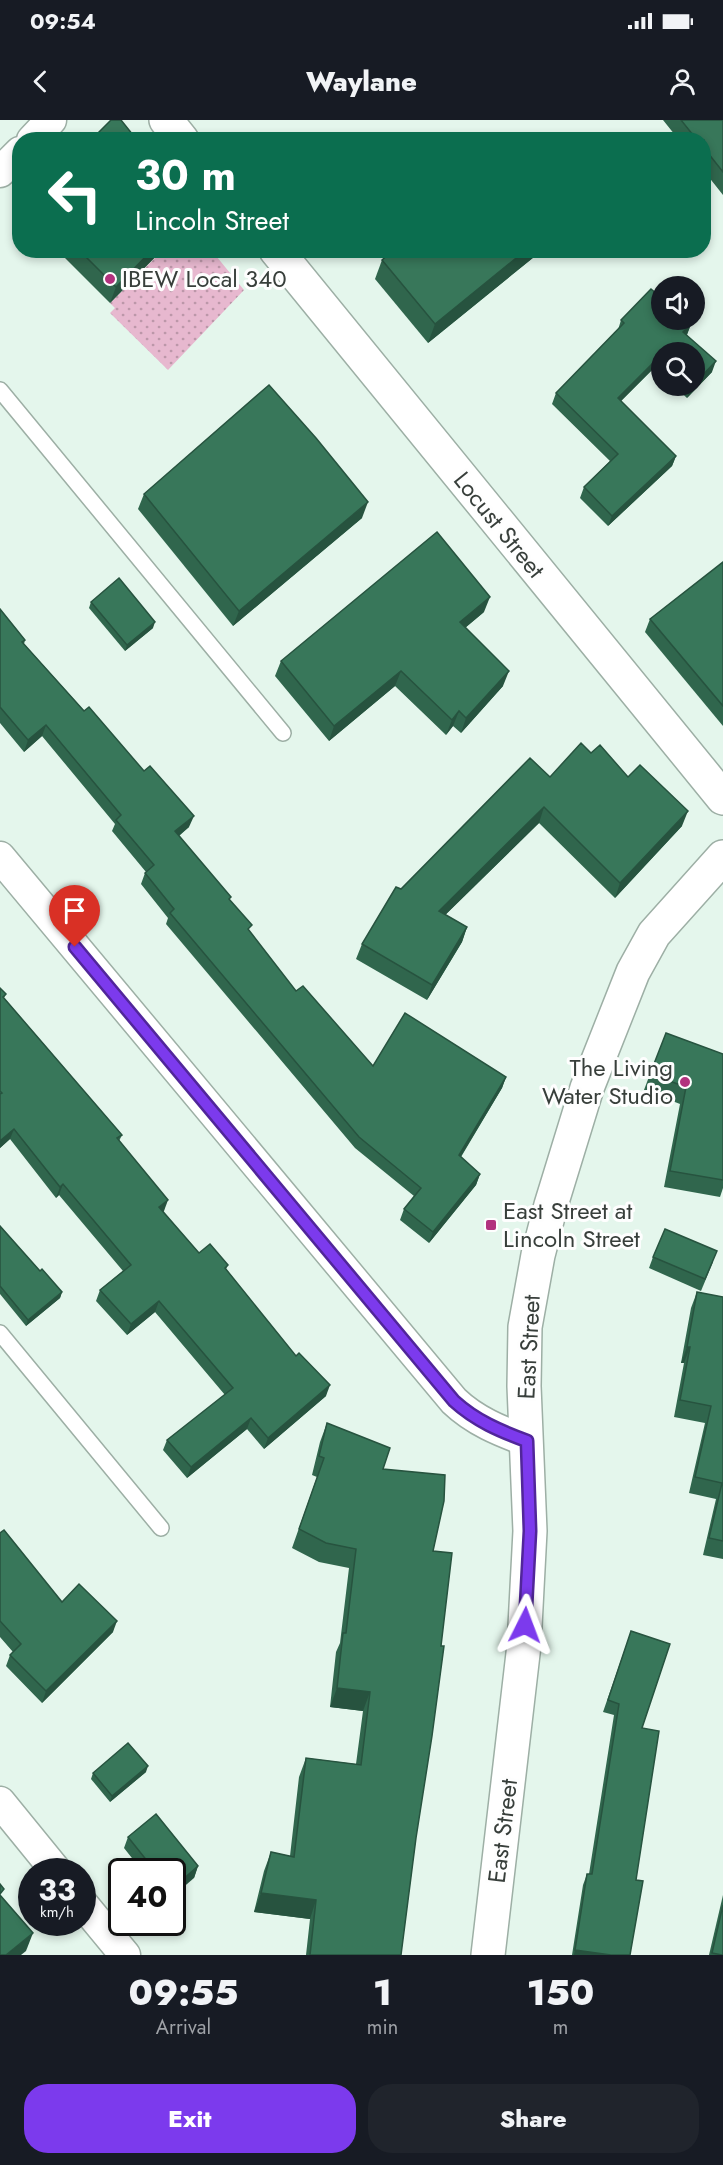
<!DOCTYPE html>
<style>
:root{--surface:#171b24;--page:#20242c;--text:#f1f3f6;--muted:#9ea1a6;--accent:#7c3aed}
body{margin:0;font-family:Jost,sans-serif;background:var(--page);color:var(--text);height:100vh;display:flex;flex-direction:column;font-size:22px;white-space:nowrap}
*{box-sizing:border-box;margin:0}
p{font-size:20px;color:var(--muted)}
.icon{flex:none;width:33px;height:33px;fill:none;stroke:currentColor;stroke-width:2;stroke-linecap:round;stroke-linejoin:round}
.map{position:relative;height:1835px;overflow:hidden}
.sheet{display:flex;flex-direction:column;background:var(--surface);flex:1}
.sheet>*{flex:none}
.guide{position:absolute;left:12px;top:12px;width:699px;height:126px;border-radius:24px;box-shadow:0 3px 9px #0003;background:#0b6e4f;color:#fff;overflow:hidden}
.controls{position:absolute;left:651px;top:156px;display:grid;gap:12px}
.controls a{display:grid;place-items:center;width:54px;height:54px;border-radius:50%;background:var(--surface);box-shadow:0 3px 9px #0003;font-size:30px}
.speed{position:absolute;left:18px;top:1738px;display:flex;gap:12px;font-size:30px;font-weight:700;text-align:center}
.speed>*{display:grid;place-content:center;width:78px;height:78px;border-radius:50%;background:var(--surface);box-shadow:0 3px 9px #0003;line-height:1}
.speed small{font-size:15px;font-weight:400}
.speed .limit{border:3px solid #111;border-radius:9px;background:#fff;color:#111}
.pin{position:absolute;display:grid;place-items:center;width:51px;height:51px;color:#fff;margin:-62px -26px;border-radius:50% 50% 50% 0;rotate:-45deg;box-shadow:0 0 6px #0007}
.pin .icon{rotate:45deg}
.me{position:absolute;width:66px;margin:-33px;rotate:3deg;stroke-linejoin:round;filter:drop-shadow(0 0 4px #0008)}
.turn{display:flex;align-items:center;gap:21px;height:126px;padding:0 24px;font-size:27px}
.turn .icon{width:78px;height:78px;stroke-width:2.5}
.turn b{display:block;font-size:42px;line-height:51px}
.eta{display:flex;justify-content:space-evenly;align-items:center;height:102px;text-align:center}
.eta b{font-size:36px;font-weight:800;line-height:42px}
.primary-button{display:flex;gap:12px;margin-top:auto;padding:12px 24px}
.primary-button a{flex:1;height:69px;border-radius:24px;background:var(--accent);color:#fff;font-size:24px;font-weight:800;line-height:69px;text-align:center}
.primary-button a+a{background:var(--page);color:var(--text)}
.status{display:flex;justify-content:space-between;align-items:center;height:42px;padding:0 30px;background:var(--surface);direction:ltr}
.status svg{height:16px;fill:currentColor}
header{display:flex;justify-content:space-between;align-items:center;height:78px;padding:0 24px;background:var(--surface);font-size:27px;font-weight:800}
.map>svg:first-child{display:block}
.grass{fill:url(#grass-dots)}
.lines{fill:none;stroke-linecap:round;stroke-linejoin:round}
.service-casing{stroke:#9dafa5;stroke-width:18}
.minor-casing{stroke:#9dafa5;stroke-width:33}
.tertiary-casing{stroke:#9dafa5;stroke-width:36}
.service{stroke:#fff;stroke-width:15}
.minor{stroke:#fff;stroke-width:30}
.tertiary{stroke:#fff;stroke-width:33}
.wall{fill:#30664d}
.shaded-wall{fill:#27533f}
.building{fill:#38775a;stroke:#27533f;stroke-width:1.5}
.route-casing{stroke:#51269a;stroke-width:15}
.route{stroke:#7c3aed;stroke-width:10}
.poi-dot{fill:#b2327e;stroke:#fefefe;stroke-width:2}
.labels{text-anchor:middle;stroke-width:6;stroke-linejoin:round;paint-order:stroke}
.poi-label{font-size:24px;fill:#383f3b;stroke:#fefefe;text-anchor:start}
.street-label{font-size:24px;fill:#383f3b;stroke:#fefefe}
</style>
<div class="status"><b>09:54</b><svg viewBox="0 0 49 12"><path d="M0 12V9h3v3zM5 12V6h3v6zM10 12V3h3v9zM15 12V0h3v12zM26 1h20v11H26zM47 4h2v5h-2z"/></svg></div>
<header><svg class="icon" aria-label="back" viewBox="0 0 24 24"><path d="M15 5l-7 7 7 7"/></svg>Waylane<svg class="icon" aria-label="person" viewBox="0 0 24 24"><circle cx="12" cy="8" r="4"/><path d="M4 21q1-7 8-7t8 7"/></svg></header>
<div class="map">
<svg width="723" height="1835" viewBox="0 0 723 1835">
<defs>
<pattern id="grass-dots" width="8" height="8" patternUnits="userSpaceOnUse" patternTransform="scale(1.5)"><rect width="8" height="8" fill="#e7b8cf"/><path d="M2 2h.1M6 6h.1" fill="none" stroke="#bc97a9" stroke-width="1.8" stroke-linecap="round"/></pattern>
</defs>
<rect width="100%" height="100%" fill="#e4f6ec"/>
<!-- grass -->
<path class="grass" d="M 162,131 L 212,131 L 244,170 L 168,250 L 110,193 L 115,188 L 110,183 Z"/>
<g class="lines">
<!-- service casing -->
<g class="service-casing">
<g id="service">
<path d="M 0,270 L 283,613"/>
<path d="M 0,1213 L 161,1408"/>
</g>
</g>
<!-- minor casing -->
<g class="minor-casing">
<g id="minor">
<path d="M 32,20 L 51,0"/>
<path d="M 0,52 L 20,32"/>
<path d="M 0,737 L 454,1281 C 475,1301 500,1311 527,1321"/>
<path d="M 0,1682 L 57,1752"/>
<path d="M 82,1783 L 125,1835"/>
</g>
</g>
<!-- tertiary casing -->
<g class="tertiary-casing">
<g id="tertiary">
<path d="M 166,0 L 182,20"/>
<path d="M 276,130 L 723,678"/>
<path d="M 488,1835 L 524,1525 L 530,1411 L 524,1266 L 525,1207 L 538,1135 L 551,1085 L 587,968 L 633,852 L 654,814 L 723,737"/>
</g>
</g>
<!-- service -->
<use href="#service" class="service"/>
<!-- minor -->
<use href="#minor" class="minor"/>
<!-- tertiary -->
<use href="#tertiary" class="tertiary"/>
</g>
<!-- wall -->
<g class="wall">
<path d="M 663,0 L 723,0 L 723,75 L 704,51 L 704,20 L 679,20 Z"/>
<path d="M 57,130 L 162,130 L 110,183 Z"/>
<path d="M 393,130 L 536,130 L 534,137 L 428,223 L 375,159 L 382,140 Z"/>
<path d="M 621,200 L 691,204 L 687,215 L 712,252 L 687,278 L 674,266 L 694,266 L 662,232 L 662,254 L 655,247 L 621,281 L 676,336 L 672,346 L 608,406 L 580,378 L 584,367 L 610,341 L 552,284 L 556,273 L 618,210 Z"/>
<path d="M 144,374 L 362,398 L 233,506 L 138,389 Z"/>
<path d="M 723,442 L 723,606 L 645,512 L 650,499 Z"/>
<path d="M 91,482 L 153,508 L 125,531 L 89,488 Z"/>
<path d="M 0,489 L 25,520 L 24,524 L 189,707 L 179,716 L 230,780 L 249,812 L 296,871 L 373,946 L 506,957 L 502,968 L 461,1037 L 480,1054 L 476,1065 L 429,1123 L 400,1100 L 404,1089 L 414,1076 L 355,1028 L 166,804 L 168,798 L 141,764 L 145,753 L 146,752 L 112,711 L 115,704 L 42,616 L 24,632 L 0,603 Z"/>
<path d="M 484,492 L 465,508 L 503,566 L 461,613 L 453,606 L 446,615 L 395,566 L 329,621 L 275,556 L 281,541 Z"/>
<path d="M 591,633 L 628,657 L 682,706 L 615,778 L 539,703 L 445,795 L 467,807 L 462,822 L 427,880 L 356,839 L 362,824 L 401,769 Z"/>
<path d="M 0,868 L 6,874 L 4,878 L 122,1015 L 119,1021 L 164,1091 L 163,1092 L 199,1133 L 228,1145 L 226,1149 L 326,1276 L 264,1329 L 247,1309 L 187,1358 L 163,1330 L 167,1320 L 225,1275 L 155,1192 L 127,1215 L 96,1181 L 100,1170 L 123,1151 L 59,1075 L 56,1078 L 10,1019 L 0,1028 Z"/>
<path d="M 723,934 L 723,1068 L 720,1077 L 664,1067 L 680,984 L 644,970 L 650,954 Z"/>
<path d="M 0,1106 L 40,1151 L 62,1172 L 60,1178 L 26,1206 L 0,1174 Z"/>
<path d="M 653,1137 L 713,1142 L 701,1171 L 649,1148 Z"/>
<path d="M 697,1172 L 723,1177 L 723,1439 L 703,1435 L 716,1379 L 689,1373 L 705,1303 L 674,1297 L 684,1243 L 681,1243 L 691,1188 Z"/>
<path d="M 327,1303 L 383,1349 L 433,1431 L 416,1718 L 401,1835 L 306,1835 L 310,1799 L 254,1792 L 264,1751 L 271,1732 L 290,1736 L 299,1657 L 306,1638 L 356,1644 L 363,1591 L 330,1587 L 336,1532 L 340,1523 L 349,1448 L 319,1442 L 292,1428 L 317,1357 L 312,1355 L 320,1322 Z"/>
<path d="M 0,1413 L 62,1482 L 113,1512 L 42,1583 L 6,1546 L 10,1535 L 13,1532 L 0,1517 Z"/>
<path d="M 631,1511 L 642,1608 L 636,1760 L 630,1835 L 572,1835 L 583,1765 L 587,1754 L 589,1754 L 614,1595 L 603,1592 Z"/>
<path d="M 146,1652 L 110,1682 L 91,1659 L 93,1653 Z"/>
<path d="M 128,1717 L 198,1746 L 194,1758 L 172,1752 L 143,1752 L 124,1728 Z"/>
<path d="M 723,1775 L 723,1835 L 709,1835 Z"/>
</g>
<!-- shaded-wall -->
<g class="shaded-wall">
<path d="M 152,130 L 162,130 L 110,183 L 116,167 Z"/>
<path d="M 526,130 L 536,130 L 534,137 L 428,223 L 435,204 Z"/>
<path d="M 691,204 L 687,214 L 679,223 L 683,212 Z"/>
<path d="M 659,237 L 655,247 L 614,288 L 618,278 Z"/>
<path d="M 716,241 L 712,252 L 687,278 L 691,268 L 694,266 L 694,264 Z"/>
<path d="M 676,336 L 672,346 L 608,406 L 612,396 Z"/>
<path d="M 368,382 L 362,398 L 233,506 L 239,491 Z"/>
<path d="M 490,477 L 484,492 L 454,517 L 460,502 Z"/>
<path d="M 155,502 L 153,508 L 125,531 L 127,525 Z"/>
<path d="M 401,551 L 395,566 L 329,621 L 334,606 Z"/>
<path d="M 509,551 L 503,566 L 461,613 L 466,598 Z"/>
<path d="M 459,591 L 453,606 L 446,615 L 452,600 Z"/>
<path d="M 46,605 L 42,616 L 24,632 L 28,620 Z"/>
<path d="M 544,687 L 539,703 L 434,806 L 439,791 Z"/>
<path d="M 688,691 L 682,706 L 615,778 L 620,763 Z"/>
<path d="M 194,696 L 189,707 L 171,722 L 175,711 Z"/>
<path d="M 467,807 L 462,822 L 427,880 L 432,865 Z"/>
<path d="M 506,957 L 502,968 L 455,1046 L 459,1035 Z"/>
<path d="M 14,1009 L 10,1019 L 0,1028 L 0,1021 Z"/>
<path d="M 480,1054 L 476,1065 L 429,1123 L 433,1112 Z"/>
<path d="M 63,1064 L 59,1075 L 56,1078 L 60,1067 Z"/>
<path d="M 168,1080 L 164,1091 L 155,1098 L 159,1087 Z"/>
<path d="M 62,1172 L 60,1178 L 26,1206 L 28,1200 Z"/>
<path d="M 159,1181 L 155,1192 L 127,1215 L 131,1204 Z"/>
<path d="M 687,1227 L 690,1227 L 684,1243 L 681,1243 Z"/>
<path d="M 330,1265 L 326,1276 L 264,1329 L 268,1318 Z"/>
<path d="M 251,1298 L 247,1309 L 187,1358 L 191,1347 Z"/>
<path d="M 117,1501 L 113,1512 L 42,1583 L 46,1571 Z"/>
<path d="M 337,1568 L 370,1572 L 363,1591 L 330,1587 Z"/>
<path d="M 148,1646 L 146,1652 L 110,1682 L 112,1676 Z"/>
<path d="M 198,1746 L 194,1758 L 172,1777 L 172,1769 Z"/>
<path d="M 261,1773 L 316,1780 L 310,1799 L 254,1792 Z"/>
<path d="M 33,1813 L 26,1831 L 21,1835 L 6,1835 Z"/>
<path d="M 575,1830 L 611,1835 L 574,1835 Z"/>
</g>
<!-- building -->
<g class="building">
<path d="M 111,0 L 121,0 L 137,20 L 91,20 Z"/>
<path d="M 681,0 L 723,0 L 723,52 L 704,28 L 704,20 L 697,20 Z"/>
<path d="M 79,130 L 152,130 L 116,167 Z"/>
<path d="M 393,130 L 526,130 L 435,204 L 382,140 Z"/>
<path d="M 651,169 L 662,178 L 662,200 L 686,200 L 691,204 L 683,212 L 716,241 L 694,264 L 694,232 L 662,232 L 662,239 L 659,237 L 618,278 L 676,336 L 612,396 L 584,367 L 618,334 L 556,273 L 624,203 L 621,200 Z"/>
<path d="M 269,265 L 316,318 L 368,382 L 239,491 L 144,374 Z"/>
<path d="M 437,412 L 490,477 L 460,502 L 509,551 L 466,598 L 459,591 L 452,600 L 401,551 L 334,606 L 281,541 Z"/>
<path d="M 723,442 L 723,586 L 650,499 Z"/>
<path d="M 119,458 L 155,502 L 127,525 L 91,482 Z"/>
<path d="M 0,489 L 25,520 L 22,522 L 84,591 L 89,587 L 144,651 L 150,646 L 194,696 L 175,711 L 231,777 L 229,779 L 252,805 L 248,809 L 296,871 L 303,866 L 373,946 L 405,893 L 506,957 L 459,1035 L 480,1054 L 433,1112 L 404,1089 L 421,1068 L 359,1017 L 170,793 L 174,789 L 145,753 L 154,745 L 116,700 L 121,695 L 46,605 L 28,620 L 0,587 Z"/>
<path d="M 581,623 L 591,633 L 600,625 L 628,657 L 640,645 L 688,691 L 620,763 L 544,687 L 439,791 L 467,807 L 432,865 L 362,824 L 396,767 L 401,769 L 530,638 L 550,657 Z"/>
<path d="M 0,868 L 6,874 L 3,877 L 122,1015 L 117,1018 L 168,1080 L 159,1087 L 199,1133 L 210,1124 L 228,1145 L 225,1148 L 296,1236 L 299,1233 L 330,1265 L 268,1318 L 251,1298 L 191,1347 L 167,1320 L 233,1268 L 159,1181 L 131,1204 L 100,1170 L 131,1145 L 63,1064 L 60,1067 L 14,1009 L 0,1021 L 0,974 L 2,973 L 0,971 Z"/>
<path d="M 666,913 L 723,934 L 723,1060 L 670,1051 L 686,967 L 650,954 Z"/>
<path d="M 0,1106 L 40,1151 L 42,1149 L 62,1172 L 28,1200 L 0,1166 Z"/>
<path d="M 665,1109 L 717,1131 L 705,1159 L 653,1137 Z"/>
<path d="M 697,1172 L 723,1177 L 723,1421 L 709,1418 L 722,1363 L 695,1357 L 711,1286 L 680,1280 L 690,1227 L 687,1227 Z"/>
<path d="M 327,1303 L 390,1328 L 383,1349 L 445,1355 L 444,1381 L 433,1431 L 452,1433 L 441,1526 L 444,1526 L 432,1616 L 416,1718 L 401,1835 L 310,1835 L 316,1780 L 261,1773 L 271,1732 L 294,1737 L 306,1638 L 361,1645 L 370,1572 L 337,1568 L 343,1513 L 346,1513 L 356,1429 L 326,1423 L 299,1409 L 324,1338 L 319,1336 Z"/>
<path d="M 4,1410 L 62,1482 L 79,1464 L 117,1501 L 46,1571 L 10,1535 L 21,1524 L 0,1501 L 0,1413 Z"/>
<path d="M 631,1511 L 670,1524 L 642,1608 L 659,1611 L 636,1760 L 643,1761 L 630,1835 L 611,1835 L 575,1830 L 587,1754 L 592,1754 L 619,1584 L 608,1580 Z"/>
<path d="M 128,1623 L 148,1646 L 112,1676 L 93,1653 Z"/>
<path d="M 156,1694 L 198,1746 L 172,1769 L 172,1752 L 156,1752 L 128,1717 Z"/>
<path d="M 0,1764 L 4,1769 L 0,1774 Z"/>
<path d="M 0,1775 L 33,1813 L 6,1835 L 0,1835 Z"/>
<path d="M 723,1785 L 723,1835 L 722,1835 L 712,1833 Z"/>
</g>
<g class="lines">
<!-- route casing -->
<g class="route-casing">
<path id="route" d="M 75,827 L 454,1281 C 476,1301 500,1311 527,1321 L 530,1411 L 525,1505"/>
</g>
<!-- route -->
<use href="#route" class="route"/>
</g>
<!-- markers -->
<g class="poi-dot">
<circle cx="110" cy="159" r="6"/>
<circle cx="685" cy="962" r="6"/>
<rect x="485" y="1099" width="12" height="12" rx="3"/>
</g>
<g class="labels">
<!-- poi labels -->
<g class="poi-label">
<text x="122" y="167">IBEW Local 340</text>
<text x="673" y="956" text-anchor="end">The Living<tspan x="673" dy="28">Water Studio</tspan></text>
<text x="503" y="1099">East Street at<tspan x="503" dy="28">Lincoln Street</tspan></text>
</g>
<!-- street labels -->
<g class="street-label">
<text transform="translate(499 405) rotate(51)" y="8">Locust Street</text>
<text transform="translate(529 1227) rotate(-87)" y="8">East Street</text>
<text transform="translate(503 1711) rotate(-83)" y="8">East Street</text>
</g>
</g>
</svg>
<div class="controls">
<a><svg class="icon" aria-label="sound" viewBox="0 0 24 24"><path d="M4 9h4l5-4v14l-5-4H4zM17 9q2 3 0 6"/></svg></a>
<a><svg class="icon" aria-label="search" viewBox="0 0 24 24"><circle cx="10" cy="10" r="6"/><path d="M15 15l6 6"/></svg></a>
</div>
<div class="speed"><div>33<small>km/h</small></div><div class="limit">40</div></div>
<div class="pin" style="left:75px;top:827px;background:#d93025"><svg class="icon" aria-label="arrive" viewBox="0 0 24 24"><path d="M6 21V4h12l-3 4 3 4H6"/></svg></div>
<svg class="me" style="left:525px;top:1505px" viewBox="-20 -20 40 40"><path d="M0-17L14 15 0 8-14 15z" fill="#7c3aed" stroke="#fff" stroke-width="4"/></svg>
<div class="guide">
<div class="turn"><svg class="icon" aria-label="left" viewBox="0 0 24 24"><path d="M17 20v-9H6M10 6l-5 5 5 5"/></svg><div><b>30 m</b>Lincoln Street</div></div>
</div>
</div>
<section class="sheet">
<div class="eta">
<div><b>09:55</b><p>Arrival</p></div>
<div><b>1</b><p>min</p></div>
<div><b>150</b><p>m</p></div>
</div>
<div class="primary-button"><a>Exit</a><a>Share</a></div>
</section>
